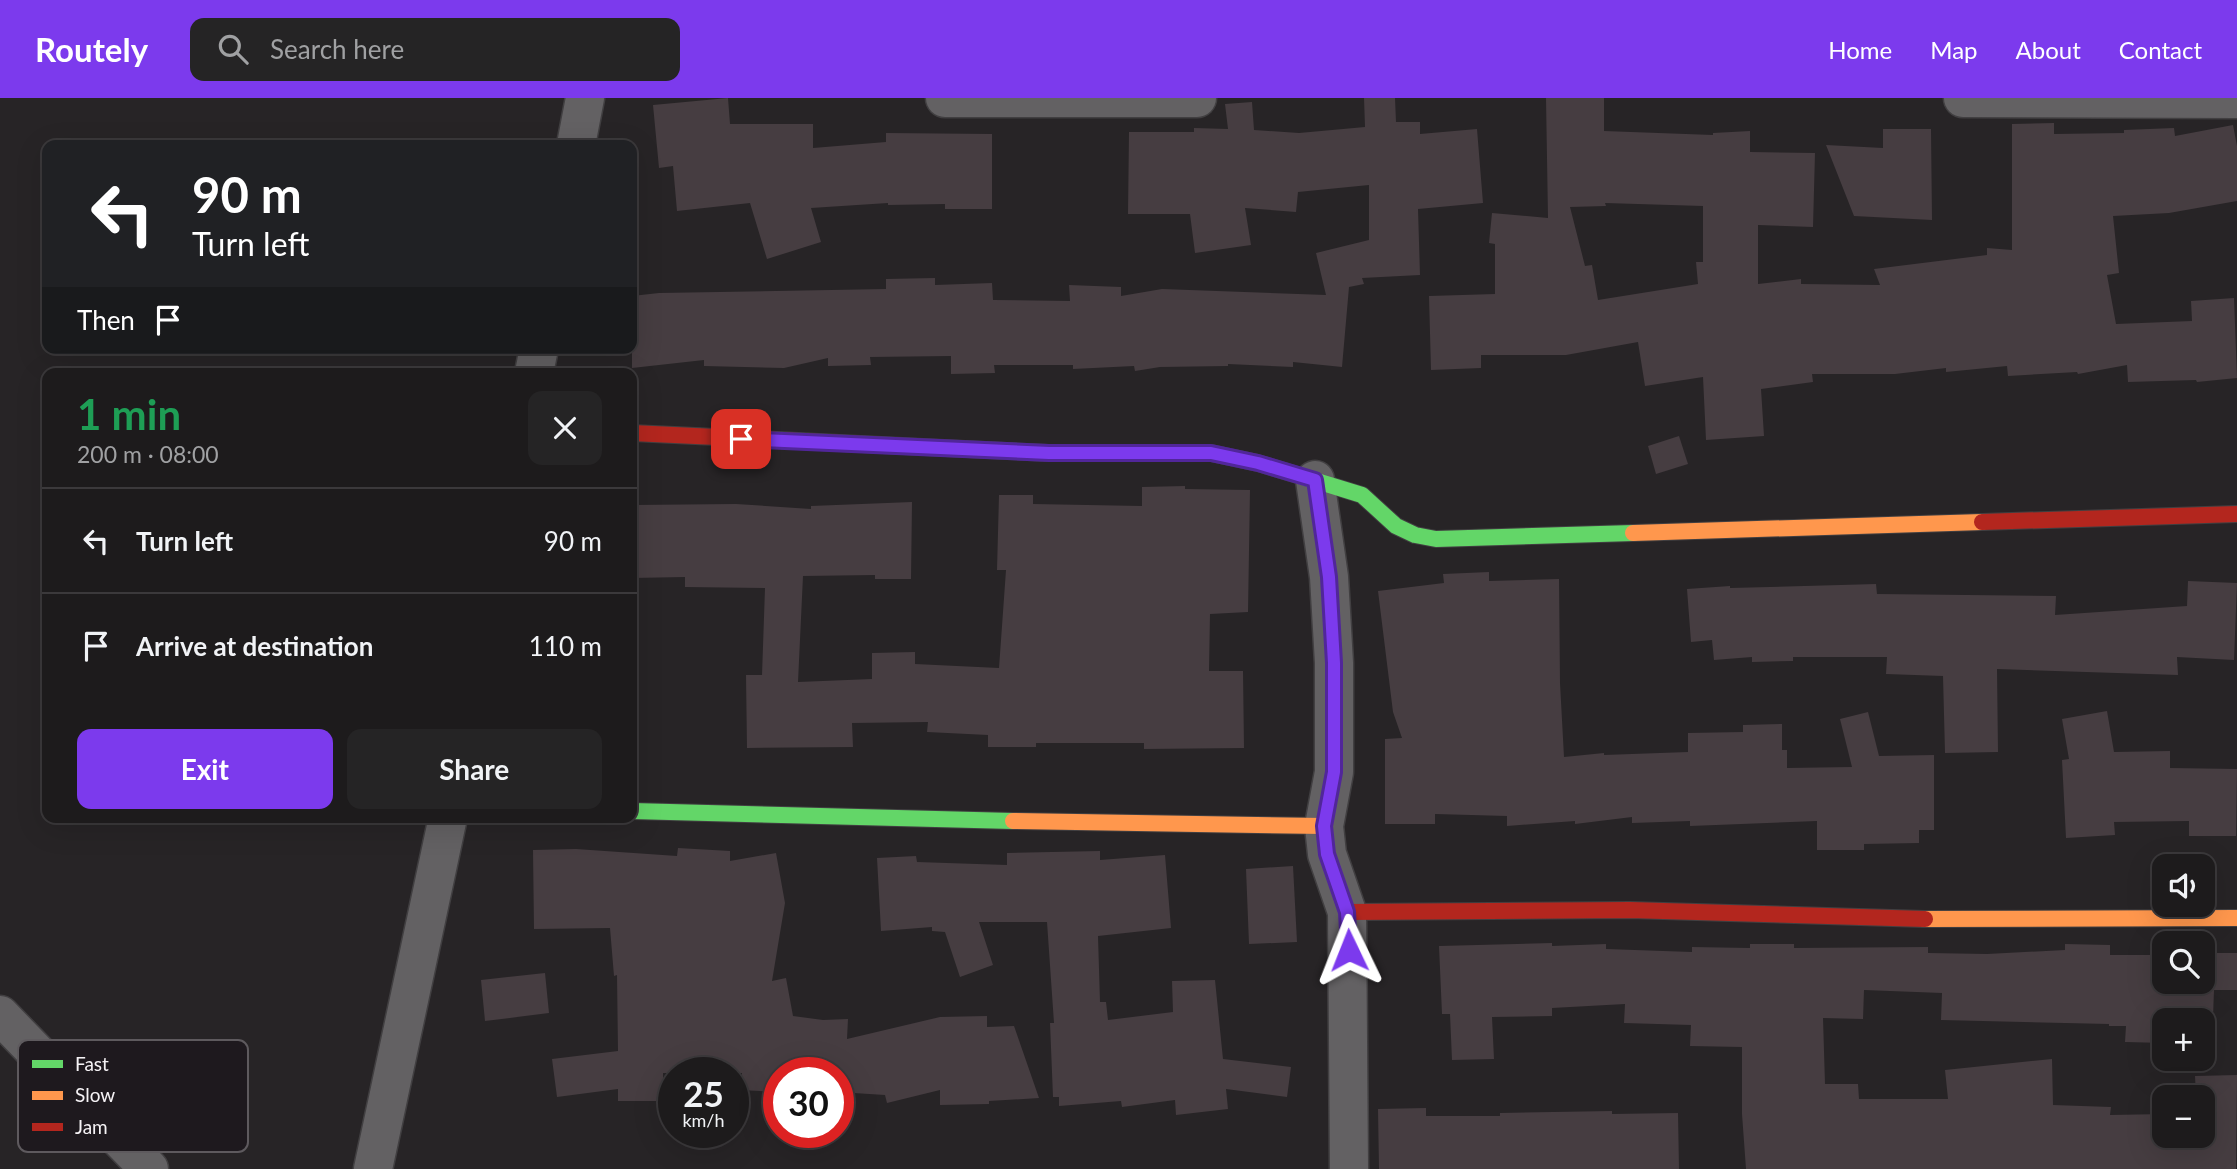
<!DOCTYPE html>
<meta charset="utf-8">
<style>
:root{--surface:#1d1b1c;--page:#252425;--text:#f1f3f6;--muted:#a0a1a3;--line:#3b393b;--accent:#7c3aed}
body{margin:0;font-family:Lato,sans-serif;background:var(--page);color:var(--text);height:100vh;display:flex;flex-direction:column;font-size:26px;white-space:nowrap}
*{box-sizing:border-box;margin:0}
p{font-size:23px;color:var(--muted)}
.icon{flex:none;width:38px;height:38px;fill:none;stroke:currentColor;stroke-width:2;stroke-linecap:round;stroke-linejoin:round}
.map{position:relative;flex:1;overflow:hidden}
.side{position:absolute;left:42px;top:270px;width:595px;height:455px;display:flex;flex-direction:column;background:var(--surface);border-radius:14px;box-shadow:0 7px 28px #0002,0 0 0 2px var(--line)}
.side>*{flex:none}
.top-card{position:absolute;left:42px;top:42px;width:595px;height:214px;border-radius:14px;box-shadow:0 7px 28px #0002,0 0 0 2px var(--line);background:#202124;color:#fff;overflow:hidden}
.controls{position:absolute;left:2152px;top:756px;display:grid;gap:14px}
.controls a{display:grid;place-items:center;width:63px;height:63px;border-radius:14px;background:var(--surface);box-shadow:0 7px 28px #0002,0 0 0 2px var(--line);font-size:35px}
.speed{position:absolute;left:658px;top:959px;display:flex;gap:14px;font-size:35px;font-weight:700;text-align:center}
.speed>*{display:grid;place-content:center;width:91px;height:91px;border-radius:50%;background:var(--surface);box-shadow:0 7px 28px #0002,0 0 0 2px var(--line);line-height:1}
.speed small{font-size:18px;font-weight:400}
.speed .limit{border:10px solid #d22;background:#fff;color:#111}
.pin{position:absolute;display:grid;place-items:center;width:60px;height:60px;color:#fff;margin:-30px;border-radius:14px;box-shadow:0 4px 10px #0006}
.me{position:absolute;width:77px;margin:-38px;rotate:358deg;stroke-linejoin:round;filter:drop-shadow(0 0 5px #0008)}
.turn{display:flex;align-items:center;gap:24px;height:147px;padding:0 35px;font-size:32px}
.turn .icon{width:91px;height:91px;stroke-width:2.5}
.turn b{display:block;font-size:49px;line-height:60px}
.then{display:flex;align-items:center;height:66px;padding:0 35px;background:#0003;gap:14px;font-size:26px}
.round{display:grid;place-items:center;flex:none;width:74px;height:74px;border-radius:14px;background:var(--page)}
.headline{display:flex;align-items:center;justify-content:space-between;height:119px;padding:0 35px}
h1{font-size:42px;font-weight:700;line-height:52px;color:#1e9e55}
.primary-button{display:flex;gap:14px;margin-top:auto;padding:14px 35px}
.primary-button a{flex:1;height:80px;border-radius:14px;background:var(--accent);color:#fff;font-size:28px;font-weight:700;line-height:80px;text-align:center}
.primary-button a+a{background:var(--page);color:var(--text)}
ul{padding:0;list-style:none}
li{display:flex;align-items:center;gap:21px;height:105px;padding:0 35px;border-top:2px solid var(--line)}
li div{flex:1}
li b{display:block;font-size:26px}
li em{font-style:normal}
header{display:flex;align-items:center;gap:42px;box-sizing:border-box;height:98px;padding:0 35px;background:var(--accent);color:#fff}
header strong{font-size:33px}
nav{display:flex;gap:38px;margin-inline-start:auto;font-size:24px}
.search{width:490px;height:63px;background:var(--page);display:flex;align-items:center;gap:18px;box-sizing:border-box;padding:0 24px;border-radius:14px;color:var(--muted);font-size:26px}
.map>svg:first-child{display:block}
.building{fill:#463d41;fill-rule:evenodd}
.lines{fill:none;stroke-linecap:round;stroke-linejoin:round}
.street-casing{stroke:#413f41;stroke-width:41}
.fast-casing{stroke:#413f41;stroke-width:18}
.slow-casing{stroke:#413f41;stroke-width:18}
.jam-casing{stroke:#413f41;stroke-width:18}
.street{stroke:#636163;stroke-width:38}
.fast{stroke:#63d668;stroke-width:16}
.slow{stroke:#ff974d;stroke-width:16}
.jam{stroke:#b3261e;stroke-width:16}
.route-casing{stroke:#51269a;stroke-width:18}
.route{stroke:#7c3aed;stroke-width:12}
.key{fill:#1e191e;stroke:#5e5a5e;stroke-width:2}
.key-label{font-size:19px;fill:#f5f2f5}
</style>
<header>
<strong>Routely</strong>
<div class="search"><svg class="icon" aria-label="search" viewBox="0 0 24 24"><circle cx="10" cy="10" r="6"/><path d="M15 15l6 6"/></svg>Search here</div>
<nav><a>Home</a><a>Map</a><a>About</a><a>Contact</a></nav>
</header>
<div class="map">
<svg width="2237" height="1071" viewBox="0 0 2237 1071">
<rect width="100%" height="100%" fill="#272426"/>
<!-- building -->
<g class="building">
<path d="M 728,0 L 730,26 L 813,26 L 813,50 L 886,44 L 886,35 L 992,36 L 992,111 L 945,111 L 945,106 L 888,107 L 888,105 L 811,110 L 821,144 L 767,161 L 750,105 L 677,113 L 673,68 L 659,70 L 653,7 Z"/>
<path d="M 1364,0 L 1395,0 L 1396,24 L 1420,24 L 1420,36 L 1477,31 L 1483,105 L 1418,111 L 1420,177 L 1362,180 L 1364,186 L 1349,189 L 1342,269 L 1293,264 L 1293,269 L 1228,266 L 1228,268 L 1160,269 L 1135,273 L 1134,268 L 1073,271 L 1073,267 L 994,267 L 995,275 L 951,276 L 951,258 L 870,259 L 871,267 L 828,268 L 828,260 L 784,270 L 704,268 L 704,262 L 632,270 L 632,198 L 659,195 L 886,191 L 886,181 L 935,180 L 935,187 L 992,185 L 993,202 L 1070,203 L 1069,187 L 1121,189 L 1121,198 L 1162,191 L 1326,197 L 1316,155 L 1369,142 L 1369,87 L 1298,94 L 1296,114 L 1245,110 L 1251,147 L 1195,155 L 1190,116 L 1128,116 L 1129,34 L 1194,34 L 1194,30 L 1228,31 L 1225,6 L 1252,4 L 1254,32 L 1299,35 L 1365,29 Z"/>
<path d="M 1546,0 L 1604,0 L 1604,33 L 1713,37 L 1713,35 L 1750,33 L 1750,54 L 1815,55 L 1813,129 L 1758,127 L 1758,186 L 1801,181 L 1801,186 L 1880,187 L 1874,171 L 1987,157 L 1987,150 L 2012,152 L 2012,26 L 2054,25 L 2054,36 L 2124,35 L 2124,32 L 2174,30 L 2175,38 L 2233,27 L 2237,48 L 2237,103 L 2169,115 L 2113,118 L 2119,175 L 2107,177 L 2116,226 L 2192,223 L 2191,203 L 2234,200 L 2237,280 L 2197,284 L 2196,282 L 2128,284 L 2127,267 L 2078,276 L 2077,274 L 2008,278 L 2007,268 L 1946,274 L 1946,270 L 1895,276 L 1812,276 L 1813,284 L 1761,291 L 1764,338 L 1706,342 L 1703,279 L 1645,288 L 1638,244 L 1566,257 L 1481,257 L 1481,270 L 1431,272 L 1429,198 L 1495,196 L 1495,146 L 1489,145 L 1492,115 L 1548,120 ZM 1605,105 L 1703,108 L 1703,164 L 1696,164 L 1698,186 L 1598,202 L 1592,167 L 1585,168 L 1570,109 L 1606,108 Z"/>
<path d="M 1883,31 L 1931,31 L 1932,122 L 1854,118 L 1826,47 L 1883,50 Z"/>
<path d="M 1679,338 L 1688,366 L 1656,376 L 1648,348 Z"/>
<path d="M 1185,388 L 1185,391 L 1250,392 L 1248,514 L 1210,516 L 1209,573 L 1243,573 L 1244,650 L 1144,651 L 1144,645 L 1036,645 L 1036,649 L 988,649 L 988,637 L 927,634 L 928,624 L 852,625 L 853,649 L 747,650 L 746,577 L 762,577 L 765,490 L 685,489 L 685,479 L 632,480 L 632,407 L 736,406 L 811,411 L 811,408 L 912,404 L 911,481 L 875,481 L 875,477 L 803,478 L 798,584 L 872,581 L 872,555 L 915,554 L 915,566 L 999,570 L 1006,472 L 997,472 L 999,397 L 1033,397 L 1033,406 L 1142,408 L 1142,389 Z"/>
<path d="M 1489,474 L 1489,483 L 1559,481 L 1560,585 L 1564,659 L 1604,655 L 1604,657 L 1688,654 L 1688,635 L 1743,634 L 1743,627 L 1782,626 L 1782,652 L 1787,652 L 1787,670 L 1852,669 L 1840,621 L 1868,614 L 1879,658 L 1934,657 L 1934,732 L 1919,732 L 1919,745 L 1864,746 L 1864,752 L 1817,752 L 1817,723 L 1690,728 L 1690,723 L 1632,725 L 1632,719 L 1575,726 L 1575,723 L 1507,728 L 1507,718 L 1435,716 L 1435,726 L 1385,726 L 1385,641 L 1402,640 L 1393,614 L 1378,493 L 1444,485 L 1443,476 Z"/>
<path d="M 2188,483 L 2237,485 L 2234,562 L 2177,559 L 2178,577 L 1997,571 L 1998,654 L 1945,655 L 1943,578 L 1886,576 L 1887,559 L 1793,559 L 1793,563 L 1752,564 L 1752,559 L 1714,562 L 1712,542 L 1691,544 L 1687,491 L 1730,488 L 1730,490 L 1876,486 L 1877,496 L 2056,498 L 2055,517 L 2187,508 Z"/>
<path d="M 2107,613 L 2114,654 L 2170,653 L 2170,670 L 2237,671 L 2236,738 L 2189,738 L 2189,723 L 2114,724 L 2115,737 L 2066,740 L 2062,662 L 2069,661 L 2062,621 Z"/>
<path d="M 678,750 L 730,753 L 730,763 L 776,755 L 785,805 L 772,883 L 786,880 L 793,918 L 823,922 L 848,921 L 847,941 L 940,919 L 987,918 L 987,929 L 1014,928 L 1039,1000 L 989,1003 L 989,1006 L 940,1007 L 940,992 L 887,1005 L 885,997 L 838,994 L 838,975 L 779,975 L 779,994 L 741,992 L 742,975 L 663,975 L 663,1003 L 618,1003 L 618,991 L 557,999 L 552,961 L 618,953 L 617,877 L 614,878 L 610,830 L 534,831 L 533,752 L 576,751 L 677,758 Z"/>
<path d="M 1100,753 L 1100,762 L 1165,757 L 1171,830 L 1098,838 L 1100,904 L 1106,904 L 1108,922 L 1173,914 L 1172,883 L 1215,882 L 1223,961 L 1291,969 L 1287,999 L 1226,991 L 1228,1011 L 1176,1017 L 1175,1002 L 1122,1009 L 1121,1003 L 1059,1008 L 1059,999 L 1053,999 L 1050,925 L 1054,925 L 1047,824 L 979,824 L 993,867 L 960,879 L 945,834 L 932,833 L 932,829 L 881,833 L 877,760 L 916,758 L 917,764 L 1007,767 L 1007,755 Z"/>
<path d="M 1293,768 L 1297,844 L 1249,846 L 1246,771 Z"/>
<path d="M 1552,845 L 1552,848 L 1606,846 L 1606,851 L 1692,854 L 1692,849 L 1750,850 L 1750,846 L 1794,846 L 1794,850 L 1928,849 L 1928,855 L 1987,856 L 2065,852 L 2065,846 L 2110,847 L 2110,857 L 2165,857 L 2165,884 L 2203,884 L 2203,855 L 2237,855 L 2237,892 L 2214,892 L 2212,947 L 2203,946 L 2203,922 L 2165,922 L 2165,945 L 2125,944 L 2126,928 L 2109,928 L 2109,926 L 1941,922 L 1942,895 L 1864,892 L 1863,921 L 1823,920 L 1825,986 L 1858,986 L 1859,1001 L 1948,1001 L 1945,972 L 2052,961 L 2053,1007 L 2111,1009 L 2110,1017 L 2165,1016 L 2165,1038 L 2203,1038 L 2203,999 L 2196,999 L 2195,978 L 2237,977 L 2236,1071 L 1746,1071 L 1742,1016 L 1742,949 L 1690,948 L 1691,927 L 1624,925 L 1625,906 L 1552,910 L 1552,918 L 1492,919 L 1494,961 L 1452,962 L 1450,916 L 1442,916 L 1439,848 Z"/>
<path d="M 545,875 L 549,915 L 485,923 L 481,882 Z"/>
<path d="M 1426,1010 L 1426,1018 L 1500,1018 L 1500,1015 L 1612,1013 L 1612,1016 L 1678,1015 L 1679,1071 L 1379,1071 L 1378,1011 Z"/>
</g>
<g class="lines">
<!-- street casing -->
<g class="street-casing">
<g id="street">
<path d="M 945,0 L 1197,0"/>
<path d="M 1963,0 L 2237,1"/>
<path d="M 576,47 L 585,0"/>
<path d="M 534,275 L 539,250"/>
<path d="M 1315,382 L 1329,479 L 1334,565 L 1334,674 L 1324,728 L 1327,756 L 1347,814 L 1349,1071"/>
<path d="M 0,917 L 149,1071"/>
<path d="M 373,1071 L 448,719"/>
</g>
</g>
<!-- fast casing -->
<g class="fast-casing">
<g id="fast">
<path d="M 1101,355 L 1211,355 L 1258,365 L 1362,397 L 1396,428 L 1415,437 L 1436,441 L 1633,435"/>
<path d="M 632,713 L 1013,723"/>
</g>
</g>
<!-- slow casing -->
<g class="slow-casing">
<g id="slow">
<path d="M 1633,435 L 1982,424"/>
<path d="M 1013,723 L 1324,728"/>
<path d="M 1925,821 L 2237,820"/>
</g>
</g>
<!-- jam casing -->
<g class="jam-casing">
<g id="jam">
<path d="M 632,335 L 1049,355 L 1101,355"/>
<path d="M 1982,424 L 2237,416"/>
<path d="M 1347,814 L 1630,812 L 1925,821"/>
</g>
</g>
<!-- street -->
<use href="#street" class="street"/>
<!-- fast -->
<use href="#fast" class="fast"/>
<!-- slow -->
<use href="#slow" class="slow"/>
<!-- jam -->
<use href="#jam" class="jam"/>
</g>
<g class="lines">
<!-- route casing -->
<g class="route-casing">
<path id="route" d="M 741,341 L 1049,355 L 1211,355 L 1258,365 L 1315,382 L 1329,479 L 1334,565 L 1334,674 L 1324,728 L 1327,756 L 1347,814 L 1349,852"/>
</g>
<!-- route -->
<use href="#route" class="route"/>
</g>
<!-- legend -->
<rect x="18" y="942" width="230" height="112" rx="10" class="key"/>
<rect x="32" y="962" width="31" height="8" fill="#63d668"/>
<rect x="32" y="993" width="31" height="9" fill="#ff974d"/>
<rect x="32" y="1025" width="31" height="8" fill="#b3261e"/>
<g class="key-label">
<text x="75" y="973">Fast</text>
<text x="75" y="1004">Slow</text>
<text x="75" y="1036">Jam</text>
</g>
</svg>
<div class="controls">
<a><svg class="icon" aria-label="sound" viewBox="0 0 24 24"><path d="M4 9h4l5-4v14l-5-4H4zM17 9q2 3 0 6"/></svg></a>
<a><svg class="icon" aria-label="search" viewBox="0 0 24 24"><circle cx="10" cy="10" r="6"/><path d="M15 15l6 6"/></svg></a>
<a>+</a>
<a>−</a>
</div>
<div class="speed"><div>25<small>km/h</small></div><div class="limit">30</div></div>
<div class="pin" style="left:741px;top:341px;background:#d93025"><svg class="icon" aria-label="arrive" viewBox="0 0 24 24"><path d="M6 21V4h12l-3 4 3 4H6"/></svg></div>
<svg class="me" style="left:1349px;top:852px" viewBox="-20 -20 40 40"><path d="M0-17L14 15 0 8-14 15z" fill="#7c3aed" stroke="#fff" stroke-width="4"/></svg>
<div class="top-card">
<div class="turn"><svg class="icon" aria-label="left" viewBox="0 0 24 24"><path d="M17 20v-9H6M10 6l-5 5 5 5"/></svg><div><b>90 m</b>Turn left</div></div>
<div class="then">Then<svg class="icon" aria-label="arrive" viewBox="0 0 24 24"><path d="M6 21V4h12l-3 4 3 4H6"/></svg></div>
</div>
<section class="side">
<div class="headline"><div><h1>1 min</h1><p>200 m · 08:00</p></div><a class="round"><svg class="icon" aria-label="close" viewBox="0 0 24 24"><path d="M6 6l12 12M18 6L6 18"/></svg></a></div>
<ul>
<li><svg class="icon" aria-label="left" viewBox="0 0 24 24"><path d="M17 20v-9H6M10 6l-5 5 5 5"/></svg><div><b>Turn left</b></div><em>90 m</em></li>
<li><svg class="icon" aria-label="arrive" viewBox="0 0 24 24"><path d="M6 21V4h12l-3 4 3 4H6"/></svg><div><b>Arrive at destination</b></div><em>110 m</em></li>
</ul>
<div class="primary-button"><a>Exit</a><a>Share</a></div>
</section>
</div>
